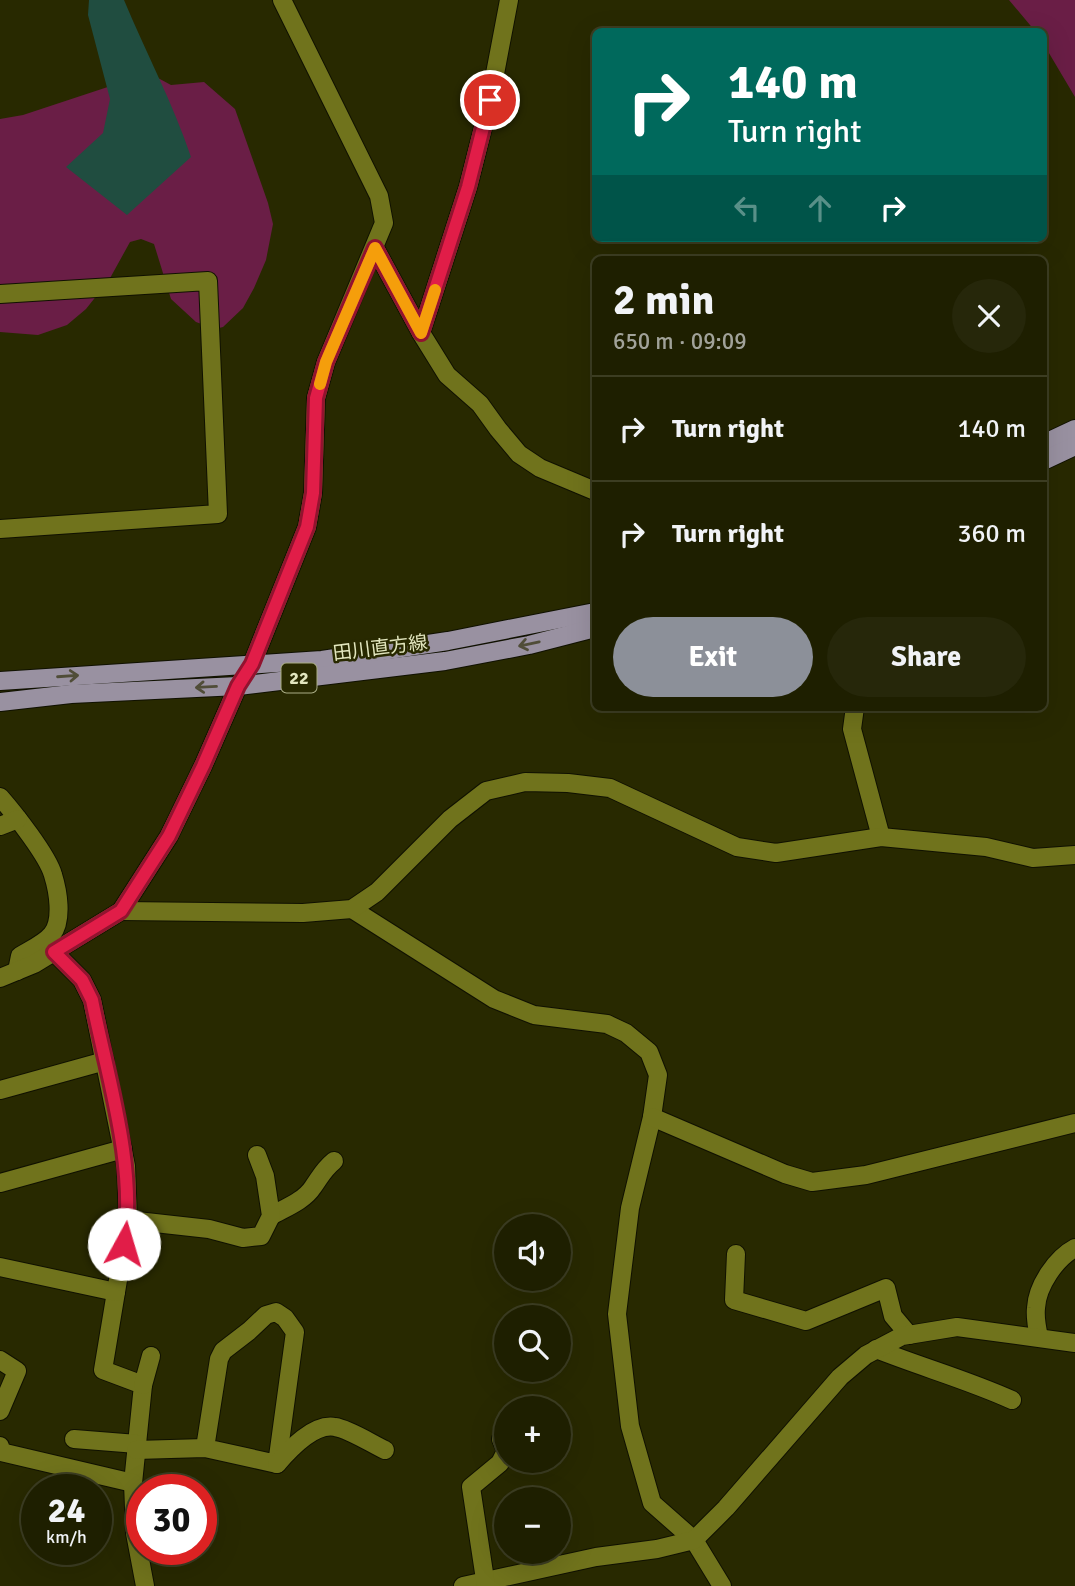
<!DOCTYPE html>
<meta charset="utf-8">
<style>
:root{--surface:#1e1f00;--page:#26270a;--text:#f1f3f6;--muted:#a1a299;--line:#3c3d22;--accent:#8c9099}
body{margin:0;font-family:Signika,"Noto Sans JP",sans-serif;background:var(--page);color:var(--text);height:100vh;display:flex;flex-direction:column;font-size:26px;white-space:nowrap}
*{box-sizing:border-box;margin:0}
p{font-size:23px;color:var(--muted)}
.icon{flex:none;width:38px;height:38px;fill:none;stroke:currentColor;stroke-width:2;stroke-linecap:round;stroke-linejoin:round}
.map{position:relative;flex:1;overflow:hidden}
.details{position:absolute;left:592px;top:256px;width:455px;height:455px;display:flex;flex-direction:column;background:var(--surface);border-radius:10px;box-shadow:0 7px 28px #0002,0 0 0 2px var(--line)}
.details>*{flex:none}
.guide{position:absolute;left:592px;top:28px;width:455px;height:214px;border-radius:10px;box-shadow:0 7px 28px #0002,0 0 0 2px var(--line);background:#00695c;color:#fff;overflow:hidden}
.controls{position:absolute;left:494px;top:1214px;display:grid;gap:14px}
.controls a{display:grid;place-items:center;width:77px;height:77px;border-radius:50%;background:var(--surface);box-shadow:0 7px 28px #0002,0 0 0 2px var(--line);font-size:35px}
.speed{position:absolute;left:21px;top:1474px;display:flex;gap:14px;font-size:35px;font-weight:700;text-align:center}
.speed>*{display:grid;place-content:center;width:91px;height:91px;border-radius:50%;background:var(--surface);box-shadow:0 7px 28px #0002,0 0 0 2px var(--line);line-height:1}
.speed small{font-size:18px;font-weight:400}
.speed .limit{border:10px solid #d22;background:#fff;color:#111}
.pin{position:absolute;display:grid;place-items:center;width:60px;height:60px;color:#fff;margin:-30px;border:4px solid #fff;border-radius:50%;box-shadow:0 2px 7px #0007}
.me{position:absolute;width:77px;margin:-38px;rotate:6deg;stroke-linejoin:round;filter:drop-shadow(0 0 5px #0008)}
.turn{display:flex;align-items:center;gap:24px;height:147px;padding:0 21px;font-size:32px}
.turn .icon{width:91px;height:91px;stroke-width:2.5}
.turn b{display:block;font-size:49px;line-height:60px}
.lanes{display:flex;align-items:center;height:66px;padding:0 21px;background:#0003;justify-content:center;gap:35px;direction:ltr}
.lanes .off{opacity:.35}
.round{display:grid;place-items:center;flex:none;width:74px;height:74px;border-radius:37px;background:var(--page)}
.head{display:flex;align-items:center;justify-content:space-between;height:119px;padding:0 21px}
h1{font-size:42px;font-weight:800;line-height:52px}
.button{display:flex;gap:14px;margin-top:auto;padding:14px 21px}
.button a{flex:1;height:80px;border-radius:42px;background:var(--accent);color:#fff;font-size:28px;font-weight:800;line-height:80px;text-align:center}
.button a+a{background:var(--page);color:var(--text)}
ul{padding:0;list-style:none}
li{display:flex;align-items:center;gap:21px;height:105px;padding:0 21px;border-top:2px solid var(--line)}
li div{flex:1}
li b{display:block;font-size:26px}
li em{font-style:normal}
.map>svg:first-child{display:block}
.green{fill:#6a1e46}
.water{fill:#204d40}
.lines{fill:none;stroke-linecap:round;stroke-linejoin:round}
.minor-casing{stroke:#101100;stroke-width:20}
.major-casing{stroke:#101100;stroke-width:20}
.minor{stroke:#70731c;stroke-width:18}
.major{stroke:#9991a1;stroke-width:18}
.oneway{stroke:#504d38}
.route-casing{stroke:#92132f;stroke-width:18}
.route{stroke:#e11d48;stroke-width:12}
.slow{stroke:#f59e0b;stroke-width:12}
.labels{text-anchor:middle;stroke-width:5;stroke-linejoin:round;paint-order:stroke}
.shield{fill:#282900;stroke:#aaad85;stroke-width:2}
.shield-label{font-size:18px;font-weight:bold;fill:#e2e6be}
.street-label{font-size:19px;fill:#e2e6be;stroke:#282900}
</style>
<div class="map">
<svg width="1075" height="1586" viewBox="0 0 1075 1586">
<rect width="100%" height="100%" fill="#282900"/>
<!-- green -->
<g class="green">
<path d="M 1009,0 L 1075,0 L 1075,97 L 1043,43 L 1043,32 L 1035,31 Z"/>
<path d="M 141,76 L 158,78 L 171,85 L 204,82 L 235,109 L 268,203 L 273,224 L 266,260 L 254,288 L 243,308 L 223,327 L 215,329 L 196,322 L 171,299 L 154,244 L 141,239 L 130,242 L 109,280 L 86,309 L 67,325 L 38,335 L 0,332 L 0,119 L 23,115 Z"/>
</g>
<!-- water -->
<path class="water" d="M 89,0 L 124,0 C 146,53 173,103 191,157 L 127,215 L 66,167 L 103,133 L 110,99 L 88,15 Z"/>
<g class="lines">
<!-- minor casing -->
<g class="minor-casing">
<g id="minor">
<path d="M 375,248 L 421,333 L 447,375 L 480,404 L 498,429 L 519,454 L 540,468 L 595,491"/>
<path d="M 0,294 L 208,281 L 218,514 L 0,529"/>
<path d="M 421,333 L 468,187 L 490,100 L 509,0"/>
<path d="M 855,707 L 852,729 L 881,837"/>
<path d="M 0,797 C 14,813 48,856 53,875 C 58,891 63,920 52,934 C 45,943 30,950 20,956 L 17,971"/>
<path d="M 0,826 L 18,819"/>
<path d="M 352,909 L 494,999 L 534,1015 L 607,1024 L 626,1033 L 649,1052 L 658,1075 L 652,1117 L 630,1208 L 617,1314 L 630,1426 L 652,1503 L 694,1540 L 722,1586"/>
<path d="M 121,911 L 303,913 L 352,909 L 377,892 L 450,819 L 486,791 L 525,782 L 568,783 L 610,788 L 737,847 L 776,853 L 881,837 L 986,847 L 1033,858 L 1075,855"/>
<path d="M 54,952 L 82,980 L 92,1000 L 126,1166 L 128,1220 L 103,1370 L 143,1385 L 133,1483 L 135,1533 L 145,1586"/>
<path d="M 0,978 L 34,964 L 121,911 L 169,836 L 203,766 L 238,686 L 252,664 L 307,527 L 313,493 L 316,398 L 326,362 L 384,223 L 379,196 L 282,0"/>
<path d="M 0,1090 L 105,1061"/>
<path d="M 652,1117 L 785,1174 L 812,1182 L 866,1175 L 1075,1123"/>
<path d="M 0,1183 L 123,1149"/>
<path d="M 271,1216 C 285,1208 304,1201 313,1187 C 321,1176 323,1170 334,1161"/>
<path d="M 128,1220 L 209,1229 L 243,1238 L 261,1236 L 271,1216 L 265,1176 L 257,1155"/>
<path d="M 736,1254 L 734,1300 L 806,1321 L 886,1288 L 893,1316 L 909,1335"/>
<path d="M 0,1267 L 116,1292"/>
<path d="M 1039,1337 C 1037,1328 1035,1317 1036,1308 C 1037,1286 1056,1258 1075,1248"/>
<path d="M 876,1349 C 921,1367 968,1380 1012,1400"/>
<path d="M 0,1360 L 17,1371 L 0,1411"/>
<path d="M 143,1385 L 151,1356"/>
<path d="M 74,1439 L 137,1444"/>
<path d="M 0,1446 L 1,1452 L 133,1483"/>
<path d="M 136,1450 L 205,1448 L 277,1464 L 295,1332 L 285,1318 L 276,1312 L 266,1315 L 249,1331 L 223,1351 L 219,1359 L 205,1448"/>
<path d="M 277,1464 C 290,1449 314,1423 335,1427 C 349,1429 372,1444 385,1450"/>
<path d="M 463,1586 L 596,1557 L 657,1549 L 694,1540 L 726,1508 L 840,1377 L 866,1355 L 902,1336 L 957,1327 L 1075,1343"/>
<path d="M 486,1586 L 471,1487 L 500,1463 L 506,1451 L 501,1439"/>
</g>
</g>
<!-- major casing -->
<g class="major-casing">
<g id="major">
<path d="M 1043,444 L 1075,429"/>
<path d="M 1043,461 L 1075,446"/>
<path d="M 0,681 L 322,660 L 448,641 L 595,612"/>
<path d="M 0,702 L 71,694 L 238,686 L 445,661 L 529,645 L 595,628"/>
</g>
</g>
<!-- minor -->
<use href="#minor" class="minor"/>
<!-- major -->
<use href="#major" class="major"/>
</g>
<!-- one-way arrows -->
<defs><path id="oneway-shaft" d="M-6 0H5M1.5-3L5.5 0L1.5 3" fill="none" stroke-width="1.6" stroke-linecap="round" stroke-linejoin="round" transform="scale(1.75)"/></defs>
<g class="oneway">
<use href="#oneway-shaft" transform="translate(529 644) rotate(168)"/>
<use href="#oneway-shaft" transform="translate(68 676) rotate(-4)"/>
<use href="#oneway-shaft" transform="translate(206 687) rotate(177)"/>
</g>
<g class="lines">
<!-- route casing -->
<g class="route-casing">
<path id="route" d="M 124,1244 C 137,1168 107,1075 92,1000 L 82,980 L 54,952 L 121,911 L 169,836 L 203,766 L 238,686 L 252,664 L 307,527 L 313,493 L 316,398 L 326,362 L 375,248 L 421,333 L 468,187 L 490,100"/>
</g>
<!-- route -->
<use href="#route" class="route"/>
<!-- slow -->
<path class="slow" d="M 320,384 L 326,362 L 375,248 L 421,333 L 435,290"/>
</g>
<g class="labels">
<!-- shield labels -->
<rect class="shield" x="281.5" y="663.5" width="35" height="29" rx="5"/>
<g class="shield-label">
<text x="299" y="684">22</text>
</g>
<!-- street labels -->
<g class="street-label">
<text transform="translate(380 647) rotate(-7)" y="7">田川直方線</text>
</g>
</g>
</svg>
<div class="controls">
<a><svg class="icon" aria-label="sound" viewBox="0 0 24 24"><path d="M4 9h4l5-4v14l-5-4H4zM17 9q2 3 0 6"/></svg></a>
<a><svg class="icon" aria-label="search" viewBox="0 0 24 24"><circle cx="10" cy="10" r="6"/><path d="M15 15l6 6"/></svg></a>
<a>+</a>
<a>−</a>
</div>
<div class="speed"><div>24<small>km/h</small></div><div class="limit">30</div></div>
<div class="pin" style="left:490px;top:100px;background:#d93025"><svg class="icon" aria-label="arrive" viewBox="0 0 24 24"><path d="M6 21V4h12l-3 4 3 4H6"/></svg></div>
<svg class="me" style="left:124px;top:1244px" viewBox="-20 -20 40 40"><circle r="19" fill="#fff"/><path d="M0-13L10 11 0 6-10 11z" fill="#e11d48"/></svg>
<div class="guide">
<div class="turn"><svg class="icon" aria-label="right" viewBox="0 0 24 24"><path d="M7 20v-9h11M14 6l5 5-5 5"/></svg><div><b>140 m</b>Turn right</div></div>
<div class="lanes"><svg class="icon off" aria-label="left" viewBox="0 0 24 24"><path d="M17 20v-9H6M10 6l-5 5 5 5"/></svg><svg class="icon off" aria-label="ahead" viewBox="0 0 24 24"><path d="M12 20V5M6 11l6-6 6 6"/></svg><svg class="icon" aria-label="right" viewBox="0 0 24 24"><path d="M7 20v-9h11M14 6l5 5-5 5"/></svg></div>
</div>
<section class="details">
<div class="head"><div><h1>2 min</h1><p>650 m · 09:09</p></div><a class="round"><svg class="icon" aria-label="close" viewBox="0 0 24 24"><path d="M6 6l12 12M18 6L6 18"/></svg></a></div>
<ul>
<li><svg class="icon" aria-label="right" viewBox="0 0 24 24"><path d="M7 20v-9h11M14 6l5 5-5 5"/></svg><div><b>Turn right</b></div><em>140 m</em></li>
<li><svg class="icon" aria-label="right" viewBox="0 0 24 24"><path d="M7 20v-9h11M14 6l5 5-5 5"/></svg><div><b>Turn right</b></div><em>360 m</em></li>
</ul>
<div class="button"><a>Exit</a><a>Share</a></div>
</section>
</div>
